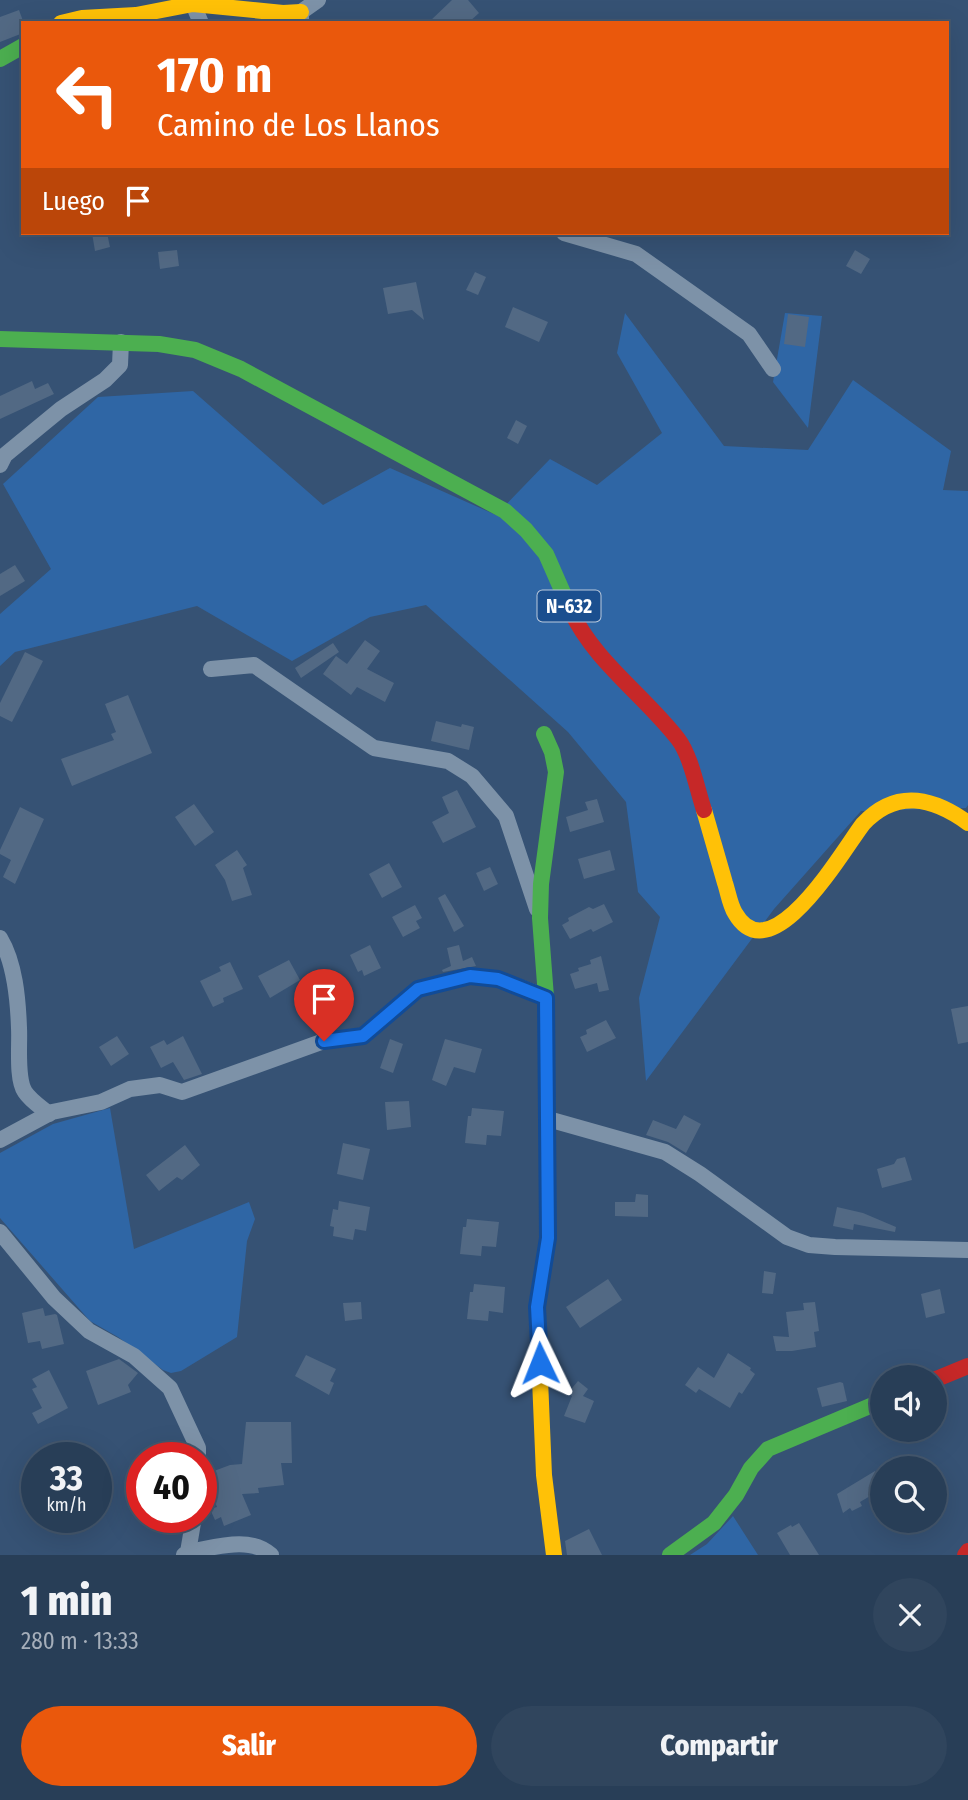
<!DOCTYPE html>
<html lang="es">
<meta charset="utf-8">
<style>
:root{--surface:#283e57;--page:#30455d;--text:#f1f3f6;--muted:#a5aeba;--line:#44576d;--accent:#ea580c}
body{margin:0;font-family:"Fira Sans Condensed",sans-serif;background:var(--page);color:var(--text);height:100vh;display:flex;flex-direction:column;font-size:26px;white-space:nowrap}
*{box-sizing:border-box;margin:0}
p{font-size:23px;color:var(--muted)}
.icon{flex:none;width:38px;height:38px;fill:none;stroke:currentColor;stroke-width:2;stroke-linecap:round;stroke-linejoin:round}
.map{position:relative;height:1555px;overflow:hidden}
.side{display:flex;flex-direction:column;background:var(--surface);flex:1}
.side>*{flex:none}
.guide{position:absolute;left:21px;top:21px;width:928px;height:214px;border-radius:0px;box-shadow:0 7px 28px #0002,0 0 0 2px var(--line);background:#ea580c;color:#fff;overflow:hidden}
.fabs{position:absolute;left:870px;top:1365px;display:grid;gap:14px}
.fabs a{display:grid;place-items:center;width:77px;height:77px;border-radius:50%;background:var(--surface);box-shadow:0 7px 28px #0002,0 0 0 2px var(--line);font-size:35px}
.speed{position:absolute;left:21px;top:1442px;display:flex;gap:14px;font-size:35px;font-weight:700;text-align:center}
.speed>*{display:grid;place-content:center;width:91px;height:91px;border-radius:50%;background:var(--surface);box-shadow:0 7px 28px #0002,0 0 0 2px var(--line);line-height:1}
.speed small{font-size:18px;font-weight:400}
.speed .limit{border:10px solid #d22;background:#fff;color:#111}
.pin{position:absolute;display:grid;place-items:center;width:60px;height:60px;color:#fff;margin:-72px -30px;border-radius:50% 50% 50% 0;rotate:-45deg;box-shadow:0 0 7px #0007}
.pin .icon{rotate:45deg}
.me{position:absolute;width:77px;margin:-38px;rotate:358deg;stroke-linejoin:round;filter:drop-shadow(0 0 5px #0008)}
.turn{display:flex;align-items:center;gap:24px;height:147px;padding:0 21px;font-size:32px}
.turn .icon{width:91px;height:91px;stroke-width:2.5}
.turn b{display:block;font-size:49px;line-height:60px}
.then{display:flex;align-items:center;height:66px;padding:0 21px;background:#0003;gap:14px;font-size:26px}
.round{display:grid;place-items:center;flex:none;width:74px;height:74px;border-radius:37px;background:var(--page)}
.head{display:flex;align-items:center;justify-content:space-between;height:119px;padding:0 21px}
h1{font-size:42px;font-weight:800;line-height:52px}
.cta{display:flex;gap:14px;margin-top:auto;padding:14px 21px}
.cta a{flex:1;height:80px;border-radius:42px;background:var(--accent);color:#fff;font-size:28px;font-weight:800;line-height:80px;text-align:center}
.cta a+a{background:var(--page);color:var(--text)}
.map>svg:first-child{display:block}
.green{fill:#2f66a5}
.building{fill:#526984}
.lines{fill:none;stroke-linecap:round;stroke-linejoin:round}
.street{stroke:#7d92a8;stroke-width:16}
.fast{stroke:#4caf50;stroke-width:16}
.slow{stroke:#ffc107;stroke-width:16}
.jam{stroke:#c62828;stroke-width:16}
.route-casing{stroke:#114b97;stroke-width:18}
.route{stroke:#1a73e8;stroke-width:12}
.labels{text-anchor:middle;stroke-width:7;stroke-linejoin:round;paint-order:stroke}
.shield{fill:#1b4f8f;stroke:#bbcadd;stroke-width:2}
.shield-label{font-size:19px;font-weight:bold;fill:#fff}
</style>
<div class="map">
<svg width="968" height="1555" viewBox="0 0 968 1555">
<rect width="100%" height="100%" fill="#365274"/>
<!-- green -->
<g class="green">
<path d="M 625,313 L 724,446 L 808,450 L 853,380 L 951,451 L 943,490 L 968,491 L 968,805 L 966,808 L 861,811 L 774,909 L 646,1081 L 639,998 L 660,917 L 638,892 L 626,802 L 568,732 L 426,605 L 370,617 L 292,661 L 197,606 L 15,652 L 0,666 L 0,614 L 51,569 L 3,484 L 98,397 L 193,391 L 323,505 L 390,468 L 496,515 L 550,459 L 597,485 L 662,433 L 617,353 Z"/>
<path d="M 785,313 L 822,316 L 808,428 L 773,382 Z"/>
<path d="M 110,1108 L 134,1249 L 249,1202 L 255,1219 L 247,1241 L 237,1337 L 181,1371 L 171,1373 L 163,1370 L 118,1337 L 90,1321 L 0,1218 L 0,1153 L 53,1124 Z"/>
<path d="M 733,1516 L 758,1555 L 690,1555 L 707,1544 Z"/>
</g>
<!-- building -->
<g class="building">
<path d="M 452,0 L 468,0 L 479,13 L 468,23 L 428,23 Z"/>
<path d="M 19,10 L 23,21 L 23,33 L 0,42 L 0,17 Z"/>
<path d="M 92,233 L 107,233 L 110,247 L 95,251 Z"/>
<path d="M 177,250 L 179,266 L 160,269 L 158,252 Z"/>
<path d="M 855,250 L 870,259 L 861,274 L 846,266 Z"/>
<path d="M 475,272 L 486,277 L 478,295 L 466,290 Z"/>
<path d="M 416,282 L 424,320 L 412,310 L 388,314 L 383,288 Z"/>
<path d="M 513,307 L 548,322 L 539,342 L 505,327 Z"/>
<path d="M 788,314 L 809,317 L 805,347 L 784,344 Z"/>
<path d="M 32,381 L 35,389 L 48,383 L 54,394 L 0,419 L 0,396 Z"/>
<path d="M 516,420 L 527,426 L 518,444 L 507,438 Z"/>
<path d="M 15,565 L 25,581 L 0,596 L 0,574 Z"/>
<path d="M 365,640 L 380,651 L 367,669 L 394,683 L 385,702 L 357,687 L 351,695 L 323,674 L 336,656 L 347,664 Z"/>
<path d="M 333,643 L 339,652 L 301,678 L 295,668 Z"/>
<path d="M 25,652 L 43,661 L 12,722 L 0,716 L 0,703 Z"/>
<path d="M 128,695 L 152,753 L 72,786 L 61,759 L 114,740 L 111,734 L 116,732 L 105,704 Z"/>
<path d="M 436,721 L 461,727 L 462,724 L 474,727 L 469,750 L 431,741 Z"/>
<path d="M 457,790 L 476,827 L 443,843 L 432,822 L 449,813 L 442,797 Z"/>
<path d="M 597,799 L 604,822 L 570,832 L 566,817 L 588,810 L 585,802 Z"/>
<path d="M 194,804 L 214,832 L 195,846 L 175,817 Z"/>
<path d="M 20,807 L 44,819 L 15,884 L 3,877 L 11,860 L 0,854 L 0,850 Z"/>
<path d="M 237,850 L 247,865 L 243,868 L 252,895 L 232,901 L 225,880 L 215,865 Z"/>
<path d="M 610,850 L 615,870 L 584,879 L 578,859 Z"/>
<path d="M 389,863 L 402,887 L 382,898 L 369,874 Z"/>
<path d="M 490,867 L 498,884 L 484,891 L 476,873 Z"/>
<path d="M 445,894 L 464,926 L 454,932 L 438,898 Z"/>
<path d="M 604,904 L 613,922 L 593,932 L 591,929 L 570,939 L 562,925 L 569,921 L 568,918 L 589,907 L 593,909 Z"/>
<path d="M 415,905 L 422,918 L 416,921 L 420,928 L 403,937 L 392,917 Z"/>
<path d="M 370,945 L 381,968 L 364,976 L 362,970 L 358,972 L 350,955 Z"/>
<path d="M 459,945 L 463,961 L 472,957 L 476,966 L 443,972 L 442,970 L 451,966 L 447,948 Z"/>
<path d="M 601,956 L 609,990 L 599,992 L 597,983 L 575,989 L 570,974 L 579,971 L 578,968 L 591,964 L 590,960 Z"/>
<path d="M 289,960 L 300,980 L 270,998 L 258,976 Z"/>
<path d="M 230,962 L 243,989 L 223,998 L 224,1002 L 213,1007 L 200,981 L 221,971 L 219,967 Z"/>
<path d="M 968,1006 L 968,1042 L 958,1044 L 951,1009 Z"/>
<path d="M 606,1020 L 616,1038 L 587,1052 L 580,1037 L 587,1034 L 586,1030 Z"/>
<path d="M 117,1036 L 129,1054 L 111,1066 L 99,1047 Z"/>
<path d="M 183,1036 L 202,1074 L 184,1080 L 173,1062 L 161,1068 L 150,1047 L 164,1040 L 167,1045 Z"/>
<path d="M 390,1039 L 403,1044 L 393,1073 L 380,1068 Z"/>
<path d="M 445,1039 L 482,1049 L 475,1073 L 454,1067 L 446,1086 L 432,1080 Z"/>
<path d="M 409,1101 L 411,1127 L 387,1130 L 385,1102 Z"/>
<path d="M 472,1108 L 504,1111 L 501,1136 L 487,1135 L 486,1145 L 465,1143 L 468,1116 L 471,1116 Z"/>
<path d="M 684,1115 L 701,1124 L 686,1153 L 668,1142 L 646,1135 L 653,1120 L 676,1129 Z"/>
<path d="M 343,1143 L 370,1149 L 363,1180 L 337,1174 Z"/>
<path d="M 185,1145 L 200,1165 L 182,1180 L 177,1177 L 159,1191 L 146,1175 Z"/>
<path d="M 905,1157 L 912,1180 L 882,1188 L 877,1169 L 894,1164 L 897,1159 Z"/>
<path d="M 636,1194 L 648,1195 L 648,1217 L 615,1216 L 615,1202 L 635,1202 Z"/>
<path d="M 339,1201 L 370,1207 L 366,1231 L 355,1229 L 353,1240 L 333,1236 L 334,1227 L 330,1226 L 333,1209 L 338,1210 Z"/>
<path d="M 837,1207 L 863,1213 L 896,1227 L 895,1232 L 854,1224 L 853,1230 L 833,1226 Z"/>
<path d="M 467,1219 L 499,1222 L 496,1247 L 482,1246 L 481,1256 L 460,1254 L 463,1227 L 466,1227 Z"/>
<path d="M 764,1271 L 776,1273 L 773,1294 L 762,1293 Z"/>
<path d="M 608,1279 L 622,1300 L 580,1328 L 566,1307 Z"/>
<path d="M 474,1284 L 505,1287 L 503,1313 L 489,1311 L 488,1321 L 467,1319 L 470,1292 L 473,1292 Z"/>
<path d="M 940,1289 L 945,1313 L 926,1318 L 921,1294 Z"/>
<path d="M 361,1302 L 362,1319 L 345,1321 L 343,1303 Z"/>
<path d="M 815,1302 L 819,1331 L 814,1332 L 816,1347 L 792,1351 L 776,1351 L 773,1336 L 789,1337 L 786,1312 L 804,1310 L 803,1303 Z"/>
<path d="M 43,1308 L 45,1316 L 55,1314 L 57,1315 L 64,1344 L 42,1349 L 40,1341 L 28,1343 L 22,1313 Z"/>
<path d="M 728,1353 L 751,1368 L 750,1370 L 755,1374 L 742,1394 L 739,1392 L 730,1408 L 699,1389 L 696,1393 L 685,1385 L 698,1367 L 714,1378 Z"/>
<path d="M 306,1355 L 336,1369 L 330,1381 L 334,1383 L 329,1395 L 295,1376 Z"/>
<path d="M 119,1359 L 138,1373 L 128,1385 L 131,1392 L 98,1405 L 86,1371 Z"/>
<path d="M 49,1370 L 68,1408 L 38,1424 L 32,1413 L 42,1408 L 32,1389 L 37,1387 L 32,1379 Z"/>
<path d="M 578,1381 L 588,1389 L 583,1396 L 594,1401 L 585,1423 L 564,1416 L 572,1396 L 568,1393 Z"/>
<path d="M 840,1382 L 843,1383 L 847,1401 L 822,1407 L 817,1388 Z"/>
<path d="M 246,1422 L 291,1422 L 292,1463 L 281,1463 L 284,1485 L 258,1488 L 259,1493 L 242,1494 L 251,1515 L 224,1526 L 221,1517 L 215,1520 L 210,1509 L 217,1507 L 206,1479 L 216,1475 L 214,1471 L 230,1465 L 242,1464 Z"/>
<path d="M 875,1471 L 882,1484 L 882,1489 L 860,1502 L 862,1506 L 852,1511 L 850,1508 L 843,1513 L 837,1494 Z"/>
<path d="M 799,1523 L 819,1555 L 790,1555 L 777,1533 L 791,1525 L 792,1527 Z"/>
<path d="M 589,1529 L 602,1555 L 567,1555 L 565,1541 Z"/>
</g>
<g class="lines">
<!-- street -->
<g class="street">
<path d="M 193,4 L 201,23"/>
<path d="M 301,23 L 301,12 L 318,0"/>
<path d="M 564,233 L 636,254 L 749,334 L 773,369"/>
<path d="M 0,465 L 5,455 L 61,409 L 105,380 L 120,365 L 121,342"/>
<path d="M 211,669 L 254,665 L 374,748 L 448,761 L 472,776 L 506,816 L 537,909"/>
<path d="M 0,938 C 15,963 18,999 19,1028 C 20,1044 16,1079 25,1092 C 31,1101 41,1107 49,1114"/>
<path d="M 548,1119 L 665,1152 L 700,1174 L 787,1237 L 809,1245 L 835,1247 L 968,1250"/>
<path d="M 0,1140 L 52,1112 L 101,1102 L 130,1089 L 160,1085 L 182,1092 L 324,1041 L 363,1036 L 418,989 L 470,976 L 498,979 L 546,997"/>
<path d="M 0,1232 L 54,1298 L 89,1331 L 134,1356 L 170,1388 L 198,1448 L 198,1458"/>
<path d="M 188,1552 C 214,1548 249,1535 271,1555"/>
<path d="M 184,1555 L 188,1552 L 194,1517"/>
</g>
<!-- fast -->
<g class="fast">
<path d="M 0,59 L 23,46"/>
<path d="M 0,339 L 159,344 L 195,350 L 241,369 L 505,511 L 526,530 L 546,554 L 571,611"/>
<path d="M 544,734 L 552,752 L 556,772 L 541,884 L 540,918 L 546,997 L 548,1188"/>
<path d="M 670,1555 L 714,1523 L 736,1495 L 751,1468 L 768,1449 L 882,1401"/>
</g>
<!-- slow -->
<g class="slow">
<path d="M 61,23 L 82,18 L 136,15 L 193,4 L 283,13 L 301,12"/>
<path d="M 704,810 C 711,834 718,858 725,883 C 728,892 730,905 735,913 C 771,976 843,850 863,824 C 896,789 932,797 968,823"/>
<path d="M 548,1188 L 548,1238 L 537,1307 L 544,1475 L 554,1555"/>
</g>
<!-- jam -->
<g class="jam">
<path d="M 571,611 C 594,661 645,696 678,739 C 691,756 697,789 704,810"/>
<path d="M 934,1380 L 968,1366"/>
<path d="M 965,1555 L 968,1551"/>
</g>
</g>
<g class="lines">
<!-- route casing -->
<g class="route-casing">
<path id="route" d="M 324,1041 L 363,1036 L 418,989 L 470,976 L 498,979 L 546,998 L 548,1238 L 537,1307 L 540,1363"/>
</g>
<!-- route -->
<use href="#route" class="route"/>
</g>
<g class="labels">
<!-- shield labels -->
<rect class="shield" x="537.5" y="590.5" width="63" height="31" rx="5"/>
<g class="shield-label">
<text x="569" y="613">N-632</text>
</g>
</g>
</svg>
<div class="fabs">
<a><svg class="icon" aria-label="sound" viewBox="0 0 24 24"><path d="M4 9h4l5-4v14l-5-4H4zM17 9q2 3 0 6"/></svg></a>
<a><svg class="icon" aria-label="search" viewBox="0 0 24 24"><circle cx="10" cy="10" r="6"/><path d="M15 15l6 6"/></svg></a>
</div>
<div class="speed"><div>33<small>km/h</small></div><div class="limit">40</div></div>
<div class="pin" style="left:324px;top:1041px;background:#d93025"><svg class="icon" aria-label="arrive" viewBox="0 0 24 24"><path d="M6 21V4h12l-3 4 3 4H6"/></svg></div>
<svg class="me" style="left:540px;top:1363px" viewBox="-20 -20 40 40"><path d="M0-17L14 15 0 8-14 15z" fill="#1a73e8" stroke="#fff" stroke-width="4"/></svg>
<div class="guide">
<div class="turn"><svg class="icon" aria-label="left" viewBox="0 0 24 24"><path d="M17 20v-9H6M10 6l-5 5 5 5"/></svg><div><b>170 m</b>Camino de Los Llanos</div></div>
<div class="then">Luego<svg class="icon" aria-label="arrive" viewBox="0 0 24 24"><path d="M6 21V4h12l-3 4 3 4H6"/></svg></div>
</div>
</div>
<section class="side">
<div class="head"><div><h1>1 min</h1><p>280 m · 13:33</p></div><a class="round"><svg class="icon" aria-label="close" viewBox="0 0 24 24"><path d="M6 6l12 12M18 6L6 18"/></svg></a></div>
<div class="cta"><a>Salir</a><a>Compartir</a></div>
</section>
